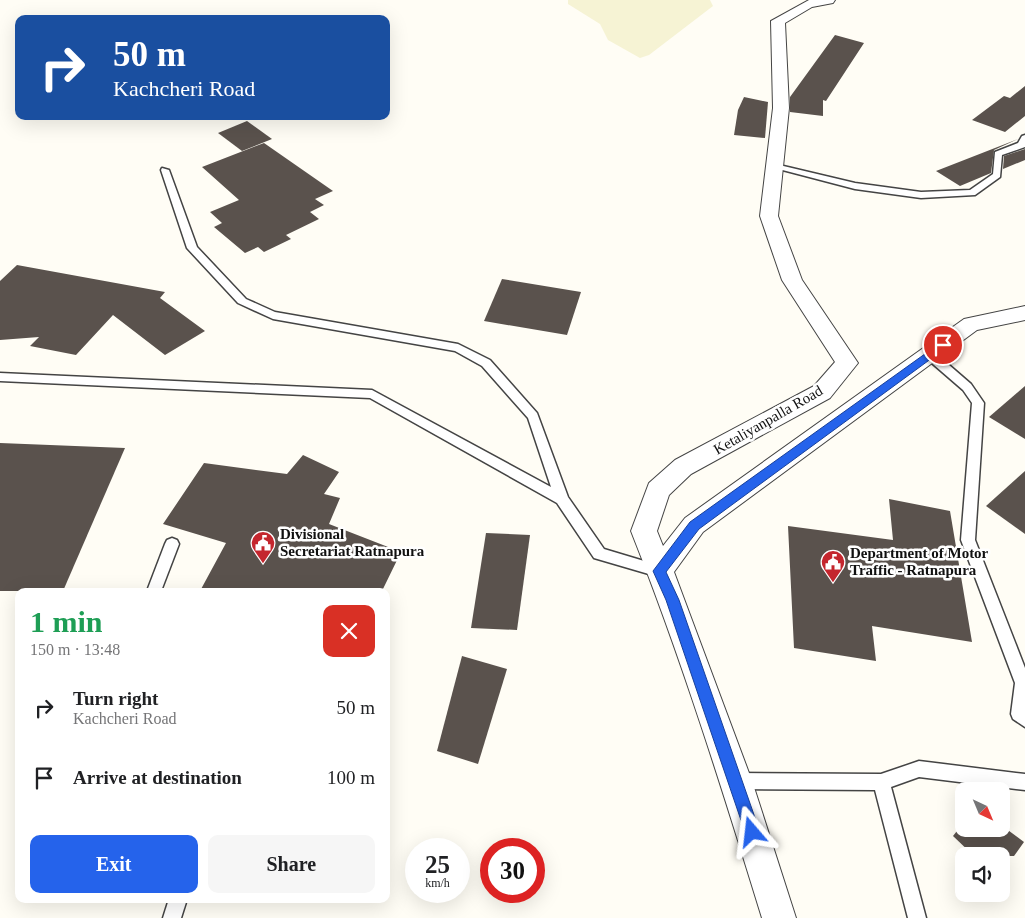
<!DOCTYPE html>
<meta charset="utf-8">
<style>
:root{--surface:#fff;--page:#f6f6f6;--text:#202124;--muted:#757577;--accent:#2563eb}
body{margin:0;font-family:Georgia,serif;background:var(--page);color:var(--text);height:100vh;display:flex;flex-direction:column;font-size:19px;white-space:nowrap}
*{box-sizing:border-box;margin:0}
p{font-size:16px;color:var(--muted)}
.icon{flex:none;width:28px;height:28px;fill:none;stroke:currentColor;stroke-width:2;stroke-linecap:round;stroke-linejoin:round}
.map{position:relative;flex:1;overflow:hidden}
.details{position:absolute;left:15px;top:588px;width:375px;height:315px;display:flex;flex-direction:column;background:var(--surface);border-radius:10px;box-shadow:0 5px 20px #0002}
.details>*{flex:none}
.hud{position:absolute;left:15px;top:15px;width:375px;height:105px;border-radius:10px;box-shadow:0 5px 20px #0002;background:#1a4fa0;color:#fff;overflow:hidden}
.needle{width:32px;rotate:136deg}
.controls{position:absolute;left:955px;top:782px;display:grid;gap:10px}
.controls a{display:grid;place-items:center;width:55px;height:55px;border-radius:10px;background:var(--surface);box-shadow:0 5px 20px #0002;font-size:25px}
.speed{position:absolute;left:405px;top:838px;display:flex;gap:10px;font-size:25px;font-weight:700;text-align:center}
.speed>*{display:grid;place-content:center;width:65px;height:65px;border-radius:50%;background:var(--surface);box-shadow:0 5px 20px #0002;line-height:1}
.speed small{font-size:12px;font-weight:400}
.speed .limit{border:8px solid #d22;background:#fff;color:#111}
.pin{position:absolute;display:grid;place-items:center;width:42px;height:42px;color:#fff;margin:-21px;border:2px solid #fff;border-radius:50%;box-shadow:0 1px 5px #0007}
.me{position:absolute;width:55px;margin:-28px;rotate:343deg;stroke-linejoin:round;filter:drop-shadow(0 0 4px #0008)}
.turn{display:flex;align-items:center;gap:18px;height:105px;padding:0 15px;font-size:22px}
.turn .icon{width:65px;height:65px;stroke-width:2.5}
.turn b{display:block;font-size:35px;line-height:42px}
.round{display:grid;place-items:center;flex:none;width:52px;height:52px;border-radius:10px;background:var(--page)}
.overview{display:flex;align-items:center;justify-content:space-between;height:85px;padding:0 15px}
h1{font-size:30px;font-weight:600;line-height:38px;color:#1e9e55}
.primary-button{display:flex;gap:10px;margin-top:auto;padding:10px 15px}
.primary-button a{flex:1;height:58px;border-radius:10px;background:var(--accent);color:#fff;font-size:20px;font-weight:600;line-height:58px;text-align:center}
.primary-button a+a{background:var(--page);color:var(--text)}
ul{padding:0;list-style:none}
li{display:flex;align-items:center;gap:15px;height:70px;padding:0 15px}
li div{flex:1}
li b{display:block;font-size:19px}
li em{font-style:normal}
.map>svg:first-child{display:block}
.farmland{fill:#f6f3d4}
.building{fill:#5a524d}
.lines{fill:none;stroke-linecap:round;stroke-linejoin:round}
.lane-casing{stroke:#444;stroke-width:3}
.street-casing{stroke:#444;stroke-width:2}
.lane{fill:#fff;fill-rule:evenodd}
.street{fill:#fff;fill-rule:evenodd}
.route{fill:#2563eb;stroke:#184099}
.labels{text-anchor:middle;stroke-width:5;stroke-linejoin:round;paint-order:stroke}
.street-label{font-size:15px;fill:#111;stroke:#fff}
.poi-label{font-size:15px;font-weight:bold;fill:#111;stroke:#fff;text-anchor:start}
</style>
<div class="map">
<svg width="1025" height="918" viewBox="0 0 1025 918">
<rect width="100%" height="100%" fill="#fffdf5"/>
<!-- farmland -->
<path class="farmland" d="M 568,0 L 710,0 L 713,6 L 649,55 L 640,58 L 608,40 L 600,24 L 568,4 Z"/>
<!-- building -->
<g class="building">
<path d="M 835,35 L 864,43 L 826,101 L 823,100 L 823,116 L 790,112 L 790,97 Z"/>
<path d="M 1025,86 L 1025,116 L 1005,132 L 972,120 L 1004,96 L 1010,98 Z"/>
<path d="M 744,97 L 768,102 L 765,138 L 734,135 L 738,110 Z"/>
<path d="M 247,121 L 272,139 L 242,151 L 218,133 Z"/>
<path d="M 1018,139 L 994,150 L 991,173 L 960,186 L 936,171 Z"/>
<path d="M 264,143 L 333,191 L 315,199 L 324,205 L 310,212 L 319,219 L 286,235 L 291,239 L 264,252 L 258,247 L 245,253 L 214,227 L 222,223 L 210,212 L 239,200 L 202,167 Z"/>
<path d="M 1025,149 L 1025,160 L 1003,169 L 1004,156 Z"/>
<path d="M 17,265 L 165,292 L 160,298 L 205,331 L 165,355 L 113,315 L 76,355 L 30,346 L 39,337 L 0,340 L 0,281 Z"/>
<path d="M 502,279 L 581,292 L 567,335 L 484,321 Z"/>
<path d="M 1025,386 L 1025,439 L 989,417 Z"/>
<path d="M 0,443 L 125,448 L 63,591 L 0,591 Z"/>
<path d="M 303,455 L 339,472 L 324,494 L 340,498 L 329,524 L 401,552 L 382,591 L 200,591 L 226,543 L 163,524 L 204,463 L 287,474 Z"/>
<path d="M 1025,471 L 1025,534 L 986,506 Z"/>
<path d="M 889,499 L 950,511 L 972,642 L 872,626 L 876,661 L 794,648 L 788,526 L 893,540 Z"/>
<path d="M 486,533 L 530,535 L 517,630 L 471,628 Z"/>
<path d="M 462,656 L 507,669 L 478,764 L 437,751 Z"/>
<path d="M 964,822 L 964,829 L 1001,829 L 1001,825 L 1024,842 L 1014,856 L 974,856 L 953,836 Z"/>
</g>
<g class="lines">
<!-- lane casing -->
<g class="lane-casing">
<g id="lane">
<path d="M 1025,135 L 1025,147 L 1002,155 L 1000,177 L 975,195 L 921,198 L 855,189 L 771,167 L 775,164 L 855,183 L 921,192 L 970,190 L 993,174 L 995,152 L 1018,143 L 1022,136 Z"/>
<path d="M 162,168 L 169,170 L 197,247 L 246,299 L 275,312 L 458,344 L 490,360 L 537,413 L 568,497 L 604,549 L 664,567 L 666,571 L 664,575 L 659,577 L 594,558 L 557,503 L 370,398 L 0,381 L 0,373 L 372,390 L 551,487 L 528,418 L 482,366 L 455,351 L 273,319 L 238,303 L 187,248 L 161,170 Z"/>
<path d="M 930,351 L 934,352 L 971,384 L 984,403 L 975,540 L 1025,668 L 1025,727 L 1013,719 L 1011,714 L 1015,683 L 961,540 L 972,403 L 963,390 L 926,358 L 924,355 Z"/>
<path d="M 172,538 L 177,540 L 179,544 L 161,591 L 147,591 L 165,544 L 167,540 Z"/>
<path d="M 919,761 L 1025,774 L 1025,790 L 919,777 L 891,787 L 926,918 L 908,918 L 875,790 L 736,789 L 730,787 L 728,781 L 730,775 L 736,773 L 881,774 Z"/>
<path d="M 169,899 L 187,899 L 181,918 L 163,918 Z"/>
</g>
</g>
<!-- street casing -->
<g class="street-casing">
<path id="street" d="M 809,0 L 835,0 L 833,3 L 812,7 L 785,23 L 789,108 L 778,216 L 802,280 L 858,363 L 830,398 L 691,474 L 669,495 L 657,531 L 663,546 L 685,518 L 964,319 L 1025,306 L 1025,320 L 977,330 L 703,532 L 674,572 L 752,781 L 796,918 L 762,918 C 722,788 681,657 631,531 L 649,483 L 675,460 L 814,386 L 835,362 L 782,280 L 760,216 L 773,108 L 771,21 Z"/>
</g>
<!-- lane -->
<use href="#lane" class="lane"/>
<!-- street -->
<use href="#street" class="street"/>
</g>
<!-- route -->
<path class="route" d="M 943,341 L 947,342 L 947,347 L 699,529 L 666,572 L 679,600 L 760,832 L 758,838 L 752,840 L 747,838 L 745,832 L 666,600 L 653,571 L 690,522 Z"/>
<!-- icons -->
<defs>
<g id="civic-pin" transform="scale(1.25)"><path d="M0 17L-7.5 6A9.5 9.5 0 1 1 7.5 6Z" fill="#c4262e" stroke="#fff"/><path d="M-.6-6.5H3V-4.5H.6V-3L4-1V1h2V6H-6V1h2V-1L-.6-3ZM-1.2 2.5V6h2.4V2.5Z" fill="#fff"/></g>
</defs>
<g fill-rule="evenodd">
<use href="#civic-pin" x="263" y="543"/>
<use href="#civic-pin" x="833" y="562"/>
</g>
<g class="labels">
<!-- street labels -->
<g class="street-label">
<text transform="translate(768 420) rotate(-30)" y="5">Ketaliyanpalla Road</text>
</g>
<!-- poi labels -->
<g class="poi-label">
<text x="280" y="539">Divisional<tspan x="280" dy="17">Secretariat Ratnapura</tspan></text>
<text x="850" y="558">Department of Motor<tspan x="850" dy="17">Traffic - Ratnapura</tspan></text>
</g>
</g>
</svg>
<div class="controls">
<a><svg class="needle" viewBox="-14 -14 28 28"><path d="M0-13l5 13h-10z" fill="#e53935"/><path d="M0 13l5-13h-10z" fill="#757577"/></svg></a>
<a><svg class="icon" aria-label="sound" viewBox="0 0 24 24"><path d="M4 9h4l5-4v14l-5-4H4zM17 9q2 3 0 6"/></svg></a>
</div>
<div class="speed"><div>25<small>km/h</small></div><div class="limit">30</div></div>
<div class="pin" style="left:943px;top:345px;background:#d93025"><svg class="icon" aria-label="arrive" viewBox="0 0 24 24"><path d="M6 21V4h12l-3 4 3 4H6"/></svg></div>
<svg class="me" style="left:752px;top:832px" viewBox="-20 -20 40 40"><path d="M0-17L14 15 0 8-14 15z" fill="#2563eb" stroke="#fff" stroke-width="4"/></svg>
<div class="hud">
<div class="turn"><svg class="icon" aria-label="right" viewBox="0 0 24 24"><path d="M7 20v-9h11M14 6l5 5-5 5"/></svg><div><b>50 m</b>Kachcheri Road</div></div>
</div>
<section class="details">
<div class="overview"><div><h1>1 min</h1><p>150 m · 13:48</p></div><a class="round" style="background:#d93025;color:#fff"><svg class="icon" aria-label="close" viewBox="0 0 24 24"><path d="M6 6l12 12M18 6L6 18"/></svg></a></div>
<ul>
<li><svg class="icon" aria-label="right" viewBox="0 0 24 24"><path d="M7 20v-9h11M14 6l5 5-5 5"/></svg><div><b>Turn right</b><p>Kachcheri Road</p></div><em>50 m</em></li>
<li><svg class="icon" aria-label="arrive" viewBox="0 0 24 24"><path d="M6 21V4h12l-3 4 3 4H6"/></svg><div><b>Arrive at destination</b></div><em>100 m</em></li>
</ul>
<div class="primary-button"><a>Exit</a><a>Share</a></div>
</section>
</div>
